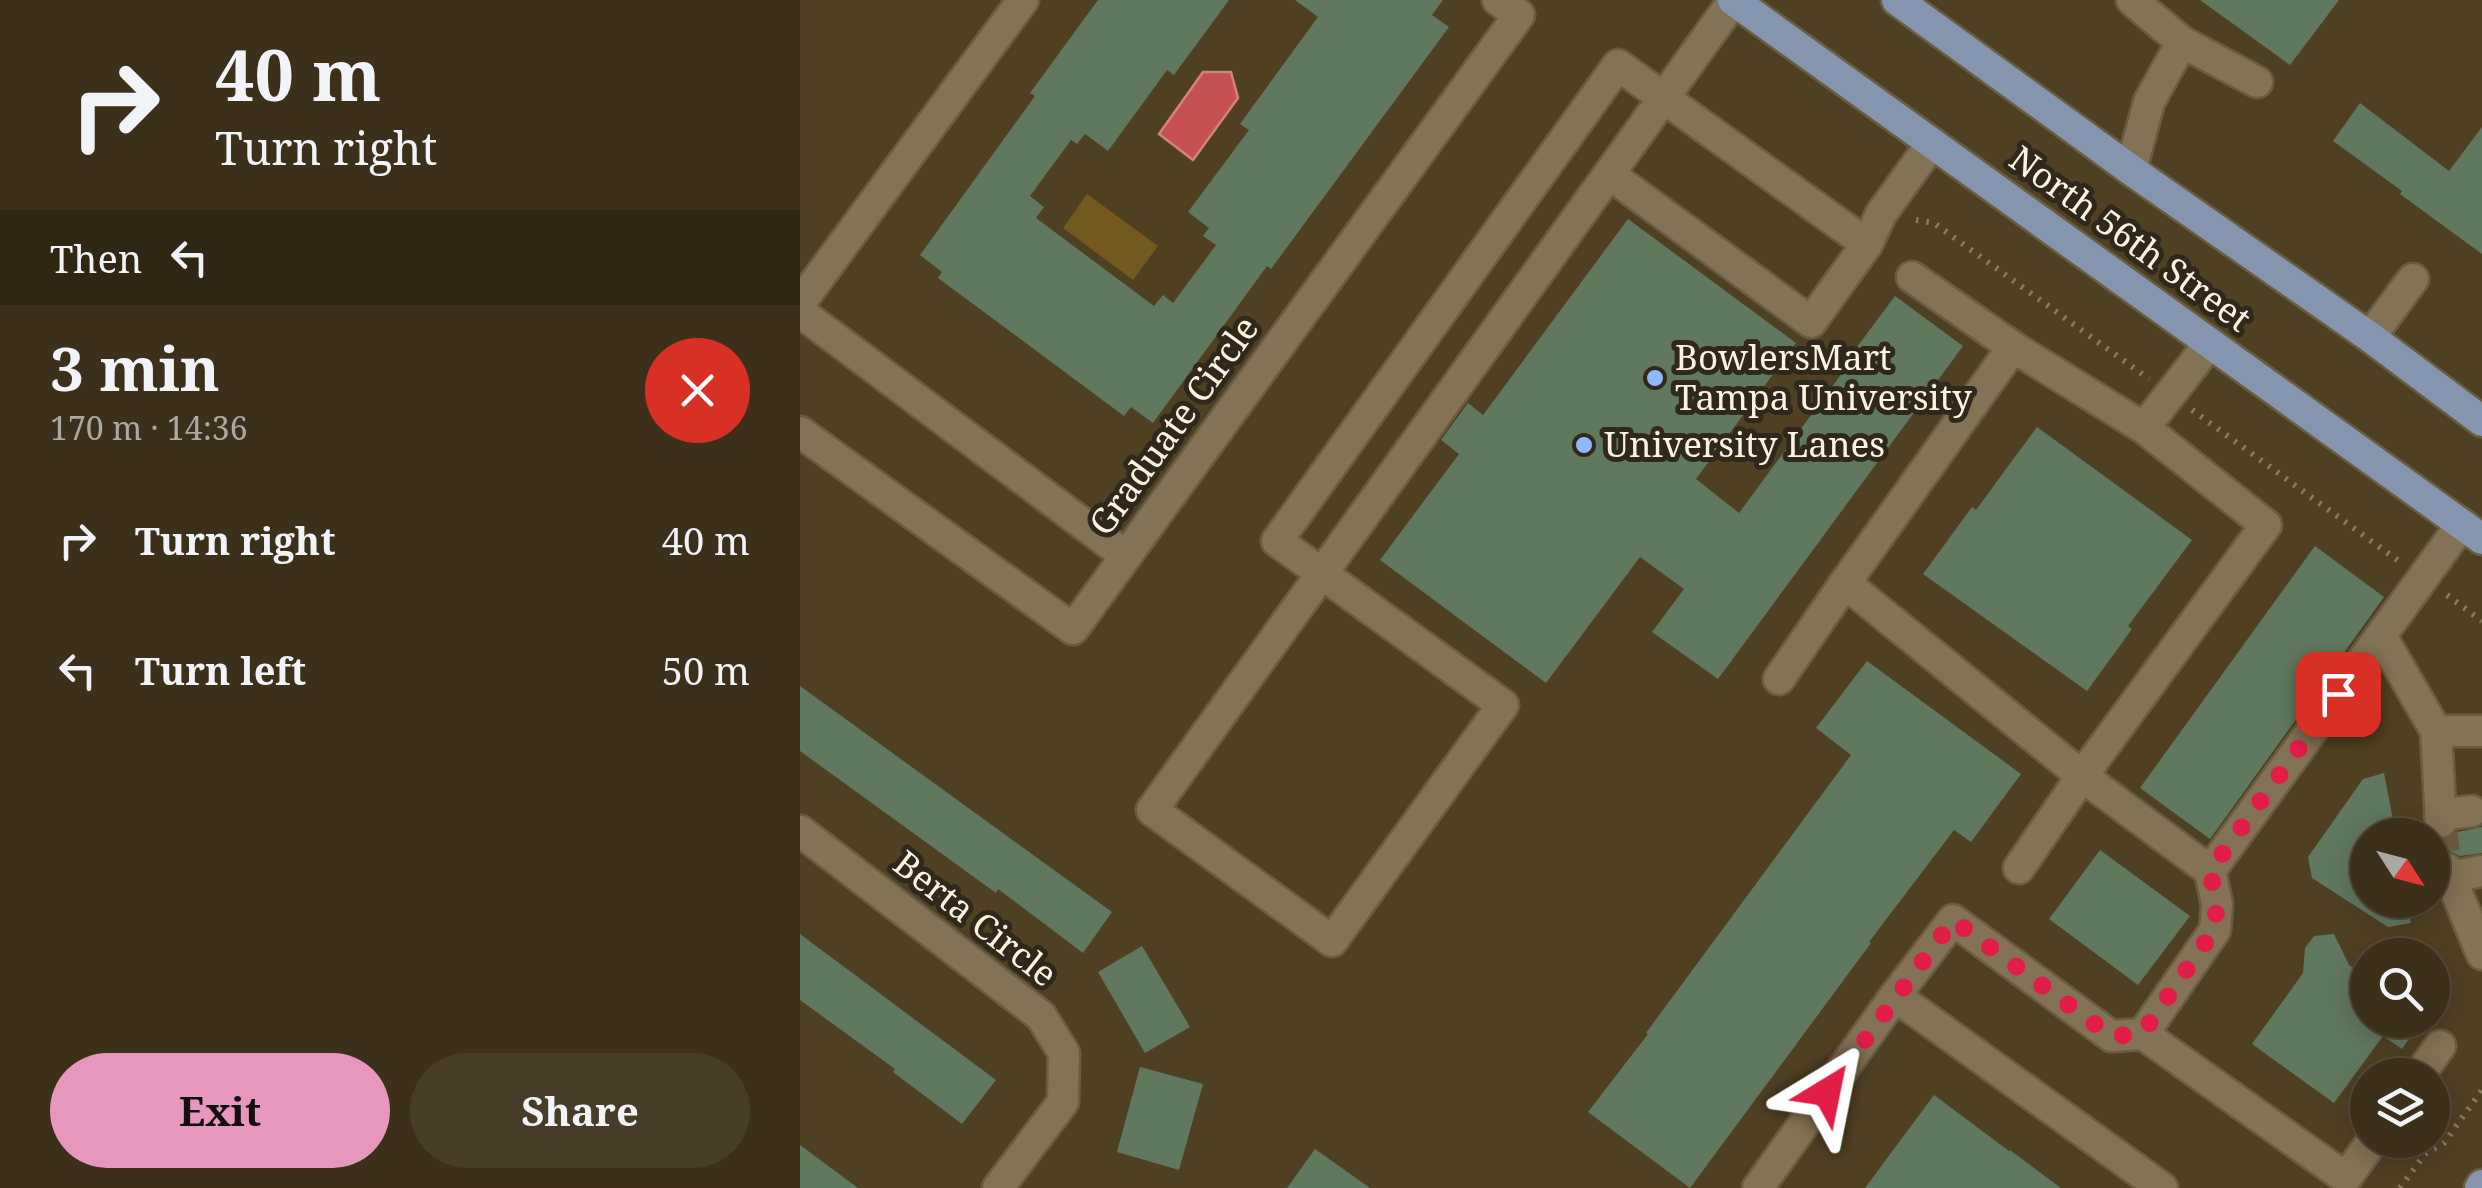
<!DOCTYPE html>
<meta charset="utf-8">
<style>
:root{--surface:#3c301a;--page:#473c27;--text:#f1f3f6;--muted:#aca9a2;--line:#554b39;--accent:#e797bd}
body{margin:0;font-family:"Noto Serif",serif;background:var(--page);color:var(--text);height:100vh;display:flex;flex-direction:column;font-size:38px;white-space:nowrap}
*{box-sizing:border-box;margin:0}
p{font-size:32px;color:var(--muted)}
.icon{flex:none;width:55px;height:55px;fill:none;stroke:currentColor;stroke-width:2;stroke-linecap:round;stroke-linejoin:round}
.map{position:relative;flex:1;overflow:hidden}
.sheet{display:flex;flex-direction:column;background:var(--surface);width:800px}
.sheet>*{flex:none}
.hud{background:#3c301a;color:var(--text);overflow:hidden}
.needle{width:65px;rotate:126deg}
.fabs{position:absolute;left:1550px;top:818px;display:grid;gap:20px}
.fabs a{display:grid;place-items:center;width:100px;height:100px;border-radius:50%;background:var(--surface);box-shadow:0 5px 25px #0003,0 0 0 2px var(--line);font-size:50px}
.pin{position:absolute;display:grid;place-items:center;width:85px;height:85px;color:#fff;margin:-42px;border-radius:20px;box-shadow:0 5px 15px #0006}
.me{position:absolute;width:110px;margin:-55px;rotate:35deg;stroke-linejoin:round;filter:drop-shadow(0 0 8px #0008)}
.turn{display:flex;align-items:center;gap:35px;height:210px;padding:0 50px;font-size:45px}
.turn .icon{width:130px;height:130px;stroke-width:2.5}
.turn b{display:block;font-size:70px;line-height:85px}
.then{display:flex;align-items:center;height:95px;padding:0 50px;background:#0003;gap:20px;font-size:38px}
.round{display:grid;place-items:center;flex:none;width:105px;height:105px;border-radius:52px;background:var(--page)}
.headline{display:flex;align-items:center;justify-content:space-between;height:170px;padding:0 50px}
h1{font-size:60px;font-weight:700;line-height:75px}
.primary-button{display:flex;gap:20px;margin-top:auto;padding:20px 50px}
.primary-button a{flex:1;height:115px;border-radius:60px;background:var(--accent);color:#111;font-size:40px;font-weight:700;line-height:115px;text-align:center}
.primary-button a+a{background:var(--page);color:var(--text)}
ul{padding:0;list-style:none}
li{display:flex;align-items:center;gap:30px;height:130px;padding:0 50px}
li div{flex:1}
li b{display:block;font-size:38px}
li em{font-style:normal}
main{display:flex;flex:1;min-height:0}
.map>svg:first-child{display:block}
.green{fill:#735820}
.water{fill:#c45052;stroke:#d5817d;stroke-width:2.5}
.building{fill:#60785d}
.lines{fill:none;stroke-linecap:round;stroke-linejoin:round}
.minor-tunnel{stroke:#6a5b3f;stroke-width:30;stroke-dasharray:30 15;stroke-linecap:butt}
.minor-casing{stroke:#695c40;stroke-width:35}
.major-casing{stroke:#695c40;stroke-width:35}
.path{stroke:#887b60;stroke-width:6;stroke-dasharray:2.5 8;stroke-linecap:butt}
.minor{stroke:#837253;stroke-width:30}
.major{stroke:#8594af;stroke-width:30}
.route{stroke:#e11d48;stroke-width:18;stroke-dasharray:0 32.4}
.poi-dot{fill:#91b8fd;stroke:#30281b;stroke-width:4}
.labels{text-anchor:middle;stroke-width:10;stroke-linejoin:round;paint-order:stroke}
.street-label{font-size:35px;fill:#fcf3e1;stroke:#30281b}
.poi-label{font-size:35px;fill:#fcf3e1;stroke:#30281b;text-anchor:start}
</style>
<main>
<section class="sheet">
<div class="hud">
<div class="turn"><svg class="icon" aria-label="right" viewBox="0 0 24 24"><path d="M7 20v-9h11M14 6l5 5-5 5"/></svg><div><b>40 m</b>Turn right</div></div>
<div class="then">Then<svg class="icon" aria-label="left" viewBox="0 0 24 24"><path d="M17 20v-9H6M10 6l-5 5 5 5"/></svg></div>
</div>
<div class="headline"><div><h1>3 min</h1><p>170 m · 14:36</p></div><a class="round" style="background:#d93025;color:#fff"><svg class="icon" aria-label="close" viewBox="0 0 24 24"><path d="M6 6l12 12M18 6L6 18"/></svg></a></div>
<ul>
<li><svg class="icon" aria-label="right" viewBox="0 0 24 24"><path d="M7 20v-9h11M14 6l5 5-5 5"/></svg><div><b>Turn right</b></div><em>40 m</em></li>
<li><svg class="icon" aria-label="left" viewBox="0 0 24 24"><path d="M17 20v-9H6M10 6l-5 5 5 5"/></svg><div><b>Turn left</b></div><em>50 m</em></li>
</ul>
<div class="primary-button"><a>Exit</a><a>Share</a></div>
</section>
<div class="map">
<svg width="1682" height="1188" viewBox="0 0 1682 1188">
<rect width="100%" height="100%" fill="#504022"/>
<!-- green -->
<path class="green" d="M 287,194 L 358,246 L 333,280 L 263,228 Z"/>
<!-- water -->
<path class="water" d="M 403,72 L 431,72 L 438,98 L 393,160 L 359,134 Z"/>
<!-- building -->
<g class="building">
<path d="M 298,0 L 429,0 L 374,75 L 367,70 L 308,151 L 285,134 L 277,144 L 271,140 L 230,196 L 244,207 L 236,218 L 354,306 L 363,295 L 373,303 L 416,245 L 403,236 L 409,228 L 388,212 L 449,130 L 440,124 L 518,17 L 495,0 L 643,0 L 632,15 L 649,27 L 471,269 L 467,266 L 353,423 L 331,407 L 324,416 L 138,278 L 142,272 L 120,255 L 235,96 L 230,93 Z"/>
<path d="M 1400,0 L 1539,0 L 1490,65 Z"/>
<path d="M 1560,103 L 1649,171 L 1682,127 L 1682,254 L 1600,194 L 1602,191 L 1533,141 Z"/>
<path d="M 828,219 L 996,343 L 896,479 L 939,513 L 1048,365 L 1045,363 L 1095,296 L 1163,346 L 918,679 L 852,632 L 884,589 L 840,557 L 746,683 L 580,560 L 659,454 L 641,440 L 668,403 L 683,415 Z"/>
<path d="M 1237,427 L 1392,540 L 1328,626 L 1332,629 L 1287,691 L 1123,574 L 1172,507 L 1176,510 Z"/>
<path d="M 1515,546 L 1584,597 L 1410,839 L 1340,788 Z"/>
<path d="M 1067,661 L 1221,774 L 1171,842 L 1154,830 L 1069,942 L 1071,943 L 890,1188 L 788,1112 L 848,1034 L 846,1033 L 1051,755 L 1016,728 Z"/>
<path d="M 0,686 L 312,912 L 283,953 L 198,889 L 196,893 L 0,751 Z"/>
<path d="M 1584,773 L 1596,835 L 1568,835 L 1568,900 L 1606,900 L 1611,923 L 1588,927 L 1512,878 L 1508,857 L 1563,779 Z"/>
<path d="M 1682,827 L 1682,853 L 1660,856 L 1648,850 L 1639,852 L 1632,857 L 1632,839 L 1643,841 L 1650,838 L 1657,832 Z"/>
<path d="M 1300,850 L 1390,916 L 1338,985 L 1249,919 Z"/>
<path d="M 0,934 L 196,1080 L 162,1124 L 93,1072 L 95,1069 L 0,1000 Z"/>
<path d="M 1534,934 L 1549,965 L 1568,978 L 1568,1020 L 1622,1020 L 1602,1049 L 1583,1036 L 1534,1103 L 1452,1044 L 1503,973 L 1505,948 L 1514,936 Z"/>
<path d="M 342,946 L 390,1027 L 345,1053 L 298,972 Z"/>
<path d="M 340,1067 L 403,1084 L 379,1170 L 317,1152 Z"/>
<path d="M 1134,1095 L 1209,1151 L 1210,1150 L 1261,1188 L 1065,1188 Z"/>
<path d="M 0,1145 L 58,1188 L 0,1188 Z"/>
<path d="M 515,1149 L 570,1188 L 487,1188 Z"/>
</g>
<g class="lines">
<!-- minor-tunnel -->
<path class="minor-tunnel" d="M 1641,822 L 1647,869"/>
<!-- minor casing -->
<g class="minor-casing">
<g id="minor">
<path d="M 934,0 C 739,269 547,541 352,810 L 532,941 L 703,705 L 477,541 L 818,65 L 1067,244"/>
<path d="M 1332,0 L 1382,42"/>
<path d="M 1331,170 L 1349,102 L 1382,42 L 1457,82"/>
<path d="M 809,174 L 1011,322 L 1067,244 L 1081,214 L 1132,143"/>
<path d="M 1112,277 L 1213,347"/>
<path d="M 0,303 L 223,0"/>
<path d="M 0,312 L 326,556"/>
<path d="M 1570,337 L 1613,279"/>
<path d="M 1344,428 L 1213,347 L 1045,583 L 1282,776 L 1466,525 L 1344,428 L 1410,343"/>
<path d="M 0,432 L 273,629 L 719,15 L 698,0"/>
<path d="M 1581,636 L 1636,731 L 1641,822"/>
<path d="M 979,679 L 1045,583"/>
<path d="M 1636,731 L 1682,731"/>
<path d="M 1640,815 L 1672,811"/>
<path d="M 0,831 L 241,1016 L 264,1053 L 263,1102 L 198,1188"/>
<path d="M 1219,868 L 1282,776 L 1410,871 L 1662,524"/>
<path d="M 1647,869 L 1682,954"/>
<path d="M 1650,877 L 1682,871"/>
<path d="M 1095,996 L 1153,920 L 1311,1036 L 1343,1034 L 1546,1178 L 1573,1140"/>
<path d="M 1343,1034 L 1415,930 L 1417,904 L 1410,871"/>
<path d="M 1619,1075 L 1640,1046"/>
<path d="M 958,1188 L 1095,996 L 1362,1188"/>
</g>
</g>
<!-- major casing -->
<g class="major-casing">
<g id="major">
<path d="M 933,0 L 1682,539"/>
<path d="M 1097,0 L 1331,170 L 1570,337 L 1682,421"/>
<path d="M 1680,1188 L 1682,1185"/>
</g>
</g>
<!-- path -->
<g class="path">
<path d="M 1116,220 L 1134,223 L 1349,379"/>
<path d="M 1392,410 L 1600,562"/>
<path d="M 1647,595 L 1682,621"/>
<path d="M 1600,1188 L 1625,1154 L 1644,1143 L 1682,1090"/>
</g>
<!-- minor -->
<use href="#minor" class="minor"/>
<!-- major -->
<use href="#major" class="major"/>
</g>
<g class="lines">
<!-- route -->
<path class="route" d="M 1027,1092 L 1153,920 L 1311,1036 L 1342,1034 L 1414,930 L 1417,904 L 1410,871 L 1538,694"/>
</g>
<!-- markers -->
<g class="poi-dot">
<circle cx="855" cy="378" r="10"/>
<circle cx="784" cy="445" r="10"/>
</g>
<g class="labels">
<!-- street labels -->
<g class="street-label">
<text transform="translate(1330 239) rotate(36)" y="12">North 56th Street</text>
<text transform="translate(374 426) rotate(-54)" y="12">Graduate Circle</text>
<text transform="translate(175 919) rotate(38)" y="12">Berta Circle</text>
</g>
<!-- poi labels -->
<g class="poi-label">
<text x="875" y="370">BowlersMart<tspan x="875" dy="40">Tampa University</tspan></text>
<text x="804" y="457">University Lanes</text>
</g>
</g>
</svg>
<div class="fabs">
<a><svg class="needle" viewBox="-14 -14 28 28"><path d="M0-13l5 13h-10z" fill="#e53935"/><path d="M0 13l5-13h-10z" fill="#aca9a2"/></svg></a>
<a><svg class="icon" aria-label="search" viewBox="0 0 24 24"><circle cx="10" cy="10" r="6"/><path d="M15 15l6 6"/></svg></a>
<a><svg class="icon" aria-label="layers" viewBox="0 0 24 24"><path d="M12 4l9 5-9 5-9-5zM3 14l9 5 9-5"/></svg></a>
</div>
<div class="pin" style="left:1538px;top:694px;background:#d93025"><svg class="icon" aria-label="arrive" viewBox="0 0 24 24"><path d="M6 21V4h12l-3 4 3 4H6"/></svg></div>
<svg class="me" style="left:1027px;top:1092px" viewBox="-20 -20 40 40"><path d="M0-17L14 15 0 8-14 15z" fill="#e11d48" stroke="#fff" stroke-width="4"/></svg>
</div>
</main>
